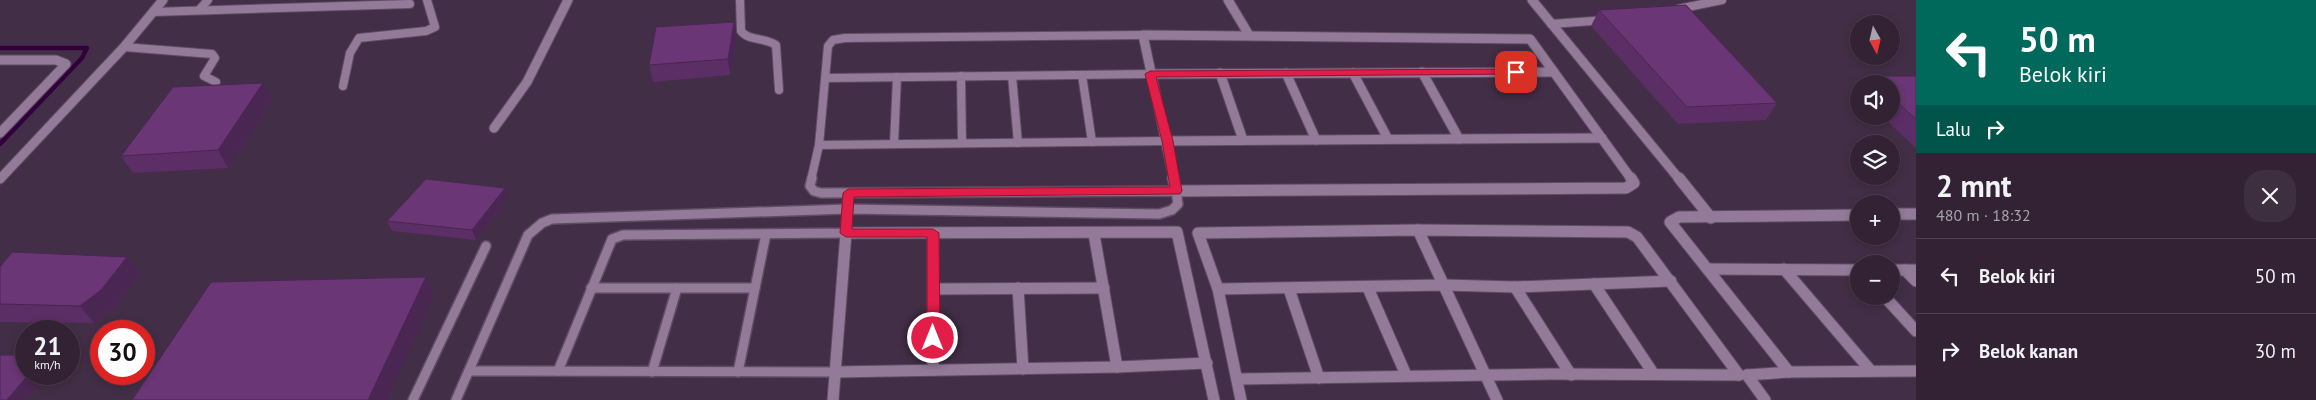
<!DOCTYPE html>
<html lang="id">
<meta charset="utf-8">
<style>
:root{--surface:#322234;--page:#3d2f40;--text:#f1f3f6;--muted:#a8a4ac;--line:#4d3f4f}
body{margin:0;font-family:"PT Sans",sans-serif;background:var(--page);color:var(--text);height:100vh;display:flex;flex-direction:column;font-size:19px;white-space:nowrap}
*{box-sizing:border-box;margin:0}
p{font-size:16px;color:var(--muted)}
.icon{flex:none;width:28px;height:28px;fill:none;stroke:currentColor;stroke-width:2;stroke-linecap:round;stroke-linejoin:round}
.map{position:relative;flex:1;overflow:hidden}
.panel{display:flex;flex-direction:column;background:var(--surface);width:400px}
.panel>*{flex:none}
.guide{background:#00695c;color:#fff;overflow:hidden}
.needle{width:32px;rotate:172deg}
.fabs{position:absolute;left:1850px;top:15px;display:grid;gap:10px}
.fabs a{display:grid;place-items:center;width:50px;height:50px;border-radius:50%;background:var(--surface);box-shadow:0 2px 8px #0003,0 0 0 1px var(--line);font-size:25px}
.speed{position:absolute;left:15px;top:320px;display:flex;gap:10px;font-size:25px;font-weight:700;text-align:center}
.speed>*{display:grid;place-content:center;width:65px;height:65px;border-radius:50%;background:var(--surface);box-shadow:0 2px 8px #0003,0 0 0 1px var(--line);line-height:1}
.speed small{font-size:12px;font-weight:400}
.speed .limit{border:8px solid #d22;background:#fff;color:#111}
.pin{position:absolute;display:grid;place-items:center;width:42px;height:42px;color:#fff;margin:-21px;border-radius:10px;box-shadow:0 2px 8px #0006}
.me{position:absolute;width:55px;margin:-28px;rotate:0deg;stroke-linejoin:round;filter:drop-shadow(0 0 4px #0008)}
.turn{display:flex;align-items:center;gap:18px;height:105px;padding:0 20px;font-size:22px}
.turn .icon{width:65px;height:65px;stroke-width:2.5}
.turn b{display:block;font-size:35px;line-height:42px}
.then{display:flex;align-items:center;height:48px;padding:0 20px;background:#0003;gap:10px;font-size:19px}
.round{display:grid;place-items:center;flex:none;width:52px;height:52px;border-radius:20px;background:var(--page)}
.headline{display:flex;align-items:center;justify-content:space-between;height:85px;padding:0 20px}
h1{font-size:30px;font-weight:700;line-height:38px}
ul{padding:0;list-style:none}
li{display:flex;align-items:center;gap:15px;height:75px;padding:0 20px;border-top:1px solid var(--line)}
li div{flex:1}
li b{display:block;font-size:19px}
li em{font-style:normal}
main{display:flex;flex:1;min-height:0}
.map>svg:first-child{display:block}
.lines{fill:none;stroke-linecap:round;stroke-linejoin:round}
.stream{stroke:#33003e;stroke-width:4.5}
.service-far1-casing{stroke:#5e4c62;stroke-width:10}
.service-casing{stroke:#5e4c62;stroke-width:12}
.minor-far1-casing{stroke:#5e4c62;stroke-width:11}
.minor-casing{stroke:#5e4c62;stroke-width:13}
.service-far1{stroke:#927a98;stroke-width:8}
.service{stroke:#927a98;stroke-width:9}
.minor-far1{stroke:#927a98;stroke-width:9}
.minor{stroke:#927a98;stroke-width:11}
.wall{fill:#5b2e65}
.shaded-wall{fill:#4a2652}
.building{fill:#6a3675;stroke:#4a2652}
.route{fill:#e11d48;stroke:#92132f}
</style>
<main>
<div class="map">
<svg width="1916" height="400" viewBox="0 0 1916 400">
<rect width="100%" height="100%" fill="#422e46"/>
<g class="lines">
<!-- stream -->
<path class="stream" d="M 0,48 L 87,48 L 82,58 L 0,144"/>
<!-- service-far1 casing -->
<g class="service-far1-casing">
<g id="service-far1">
<path d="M 740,0 L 741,31 C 748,41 764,37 776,45 L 779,90"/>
<path d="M 1678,9 L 1722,0"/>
<path d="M 199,10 L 208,0"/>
<path d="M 153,12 L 410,4"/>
<path d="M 1551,24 L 1606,20"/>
<path d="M 124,47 L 212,54 L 215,58 L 204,76 L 216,82"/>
<path d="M 1082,75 L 1092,142"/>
<path d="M 961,76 L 962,143"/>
<path d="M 1012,76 L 1018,143"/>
<path d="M 827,78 L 1150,74"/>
<path d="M 343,86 L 350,53 L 359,38 L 426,31 L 435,27 L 427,0"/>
<path d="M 894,144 L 897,77"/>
<path d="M 819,145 L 1168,141"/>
<path d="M 811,180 L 819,145 L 828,46 L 833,40 L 845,38 L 1143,35"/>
</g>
</g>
<!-- service casing -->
<g class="service-casing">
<g id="service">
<path d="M 591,288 L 755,288"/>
<path d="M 469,371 L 835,372"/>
<path d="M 558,371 L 612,239 L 623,235 L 846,233 L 848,193"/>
<path d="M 652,372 L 677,288"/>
<path d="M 738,372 L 766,234"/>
<path d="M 413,400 L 486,246"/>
<path d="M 456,400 L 528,235 L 542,223 L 552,219 L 847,209 L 1159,214 L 1172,210 L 1178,204 L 1176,191 L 821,193 L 814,191 L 810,186 L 812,178"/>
</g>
</g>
<!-- minor-far1 casing -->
<g class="minor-far1-casing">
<g id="minor-far1">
<path d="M 1228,0 L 1249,35"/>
<path d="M 1532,0 L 1680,180"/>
<path d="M 0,60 L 56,60 L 66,64 L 0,133"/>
<path d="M 1422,72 L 1459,139"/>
<path d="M 1220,73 L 1243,140"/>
<path d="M 1286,73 L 1316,140"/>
<path d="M 1353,73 L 1388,139"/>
<path d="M 1150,74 L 1554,72"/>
<path d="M 494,128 L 527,82 L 568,0"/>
<path d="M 1168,141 L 1602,138"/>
<path d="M 0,179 L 124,47 L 163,0"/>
<path d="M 1174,180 L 1143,35 L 1530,39 L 1632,180"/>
</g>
</g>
<!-- minor casing -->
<g class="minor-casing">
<g id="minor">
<path d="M 1173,178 L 1176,191 L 1626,188 L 1634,183 L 1631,178"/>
<path d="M 1679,178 L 1711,218"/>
<path d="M 1891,214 L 1916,214"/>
<path d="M 1418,230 L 1497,400"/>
<path d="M 933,233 L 933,370"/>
<path d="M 1094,234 L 1117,367"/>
<path d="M 1708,269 L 1859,270"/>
<path d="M 1784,269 L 1871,371"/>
<path d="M 1891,270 L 1916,270"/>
<path d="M 1905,270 L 1916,281"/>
<path d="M 1594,284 L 1653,373"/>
<path d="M 1515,287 L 1571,375"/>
<path d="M 1018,288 L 1023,369"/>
<path d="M 1368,288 L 1406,375"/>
<path d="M 933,289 L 1104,288"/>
<path d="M 1218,289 L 1444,285 L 1515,287 L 1671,281"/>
<path d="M 1289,289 L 1319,378"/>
<path d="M 1884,296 L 1916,331"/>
<path d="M 835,372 L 1117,367 L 1207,363"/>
<path d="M 1789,372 L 1670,222 L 1679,217 L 1859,215"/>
<path d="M 1747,375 L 1789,372 L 1916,371"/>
<path d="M 1747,375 L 1765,400"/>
<path d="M 1237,379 L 1551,374 L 1739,375"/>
<path d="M 833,400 L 846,233 L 1177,232 L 1214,400"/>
<path d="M 1241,400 L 1218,289 L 1198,233 L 1418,230 L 1628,232 L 1637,237 L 1739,375"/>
</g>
</g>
<!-- service-far1 -->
<use href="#service-far1" class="service-far1"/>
<!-- service -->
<use href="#service" class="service"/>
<!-- minor-far1 -->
<use href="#minor-far1" class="minor-far1"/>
<!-- minor -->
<use href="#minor" class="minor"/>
</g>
<!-- wall -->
<g class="wall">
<path d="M 1599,10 L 1777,103 L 1766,120 L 1678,124 L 1591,26 Z"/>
<path d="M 734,22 L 736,38 L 730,75 L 653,82 L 649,65 Z"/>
<path d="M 1869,76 L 1916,76 L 1916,148 L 1882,116 L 1891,116 L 1891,84 L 1863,84 Z"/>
<path d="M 272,100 L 228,168 L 133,173 L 121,156 Z"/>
<path d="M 508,198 L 476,240 L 392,231 L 387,221 Z"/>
<path d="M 0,267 L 140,274 L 115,308 L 94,323 L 0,322 Z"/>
</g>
<!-- shaded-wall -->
<g class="shaded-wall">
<path d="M 734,22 L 736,38 L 730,75 L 728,59 Z"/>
<path d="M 263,83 L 272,100 L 228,168 L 218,150 Z"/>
<path d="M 505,188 L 508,198 L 476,240 L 472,230 Z"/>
<path d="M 127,257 L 140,274 L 115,308 L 94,323 L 80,306 Z"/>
<path d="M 426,277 L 434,294 L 387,400 L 368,400 Z"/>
<path d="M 29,374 L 46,374 L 25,400 L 7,400 Z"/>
</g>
<!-- building -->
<g class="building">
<path d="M 1686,5 L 1777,103 L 1687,107 L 1599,10 Z"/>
<path d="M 734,22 L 728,59 L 649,65 L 656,27 Z"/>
<path d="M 1869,76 L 1916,76 L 1916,119 L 1891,97 L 1891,84 L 1877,84 Z"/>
<path d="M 263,83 L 218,150 L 121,156 L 173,87 Z"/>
<path d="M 426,179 L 505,188 L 472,230 L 387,221 Z"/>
<path d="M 12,252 L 127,257 L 101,290 L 80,306 L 0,304 L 0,267 Z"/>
<path d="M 426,277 L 368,400 L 132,400 L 211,282 Z"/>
<path d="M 0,355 L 26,355 L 26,374 L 29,374 L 7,400 L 0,400 Z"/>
</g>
<!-- route -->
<path class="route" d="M 1516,69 L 1521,72 L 1519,74 L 1156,77 L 1173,141 L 1182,191 L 1180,194 L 854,197 L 852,229 L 933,229 L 939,233 L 940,338 L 933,342 L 927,338 L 927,237 L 846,237 L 840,233 L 843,193 L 848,189 L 1170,187 L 1162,141 L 1145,74 L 1150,71 Z"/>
</svg>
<div class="fabs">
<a><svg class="needle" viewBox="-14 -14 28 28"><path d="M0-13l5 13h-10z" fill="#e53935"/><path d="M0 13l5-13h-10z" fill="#a8a4ac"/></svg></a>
<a><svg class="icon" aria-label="sound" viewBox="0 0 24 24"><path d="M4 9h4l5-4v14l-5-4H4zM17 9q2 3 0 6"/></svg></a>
<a><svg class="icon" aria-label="layers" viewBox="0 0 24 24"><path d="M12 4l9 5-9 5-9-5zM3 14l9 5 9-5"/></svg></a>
<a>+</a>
<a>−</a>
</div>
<div class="speed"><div>21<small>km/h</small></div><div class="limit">30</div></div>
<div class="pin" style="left:1516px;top:72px;background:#d93025"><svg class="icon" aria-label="arrive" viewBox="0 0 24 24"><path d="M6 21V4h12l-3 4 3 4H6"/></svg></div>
<svg class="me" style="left:933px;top:338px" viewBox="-20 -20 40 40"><circle r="17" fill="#e11d48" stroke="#fff" stroke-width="3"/><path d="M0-11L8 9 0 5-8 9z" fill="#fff"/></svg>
</div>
<section class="panel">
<div class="guide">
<div class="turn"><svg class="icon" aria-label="left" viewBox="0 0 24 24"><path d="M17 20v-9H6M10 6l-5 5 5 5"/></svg><div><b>50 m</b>Belok kiri</div></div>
<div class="then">Lalu<svg class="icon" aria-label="right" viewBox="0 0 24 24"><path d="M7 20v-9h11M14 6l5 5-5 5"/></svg></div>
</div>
<div class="headline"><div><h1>2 mnt</h1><p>480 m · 18:32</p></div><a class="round"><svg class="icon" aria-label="close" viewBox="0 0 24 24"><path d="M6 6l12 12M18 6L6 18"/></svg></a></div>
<ul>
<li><svg class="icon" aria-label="left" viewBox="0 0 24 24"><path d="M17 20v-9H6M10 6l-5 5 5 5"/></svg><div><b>Belok kiri</b></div><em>50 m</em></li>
<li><svg class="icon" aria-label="right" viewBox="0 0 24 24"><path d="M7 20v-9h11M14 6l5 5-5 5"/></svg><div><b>Belok kanan</b></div><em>30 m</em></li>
</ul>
</section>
</main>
